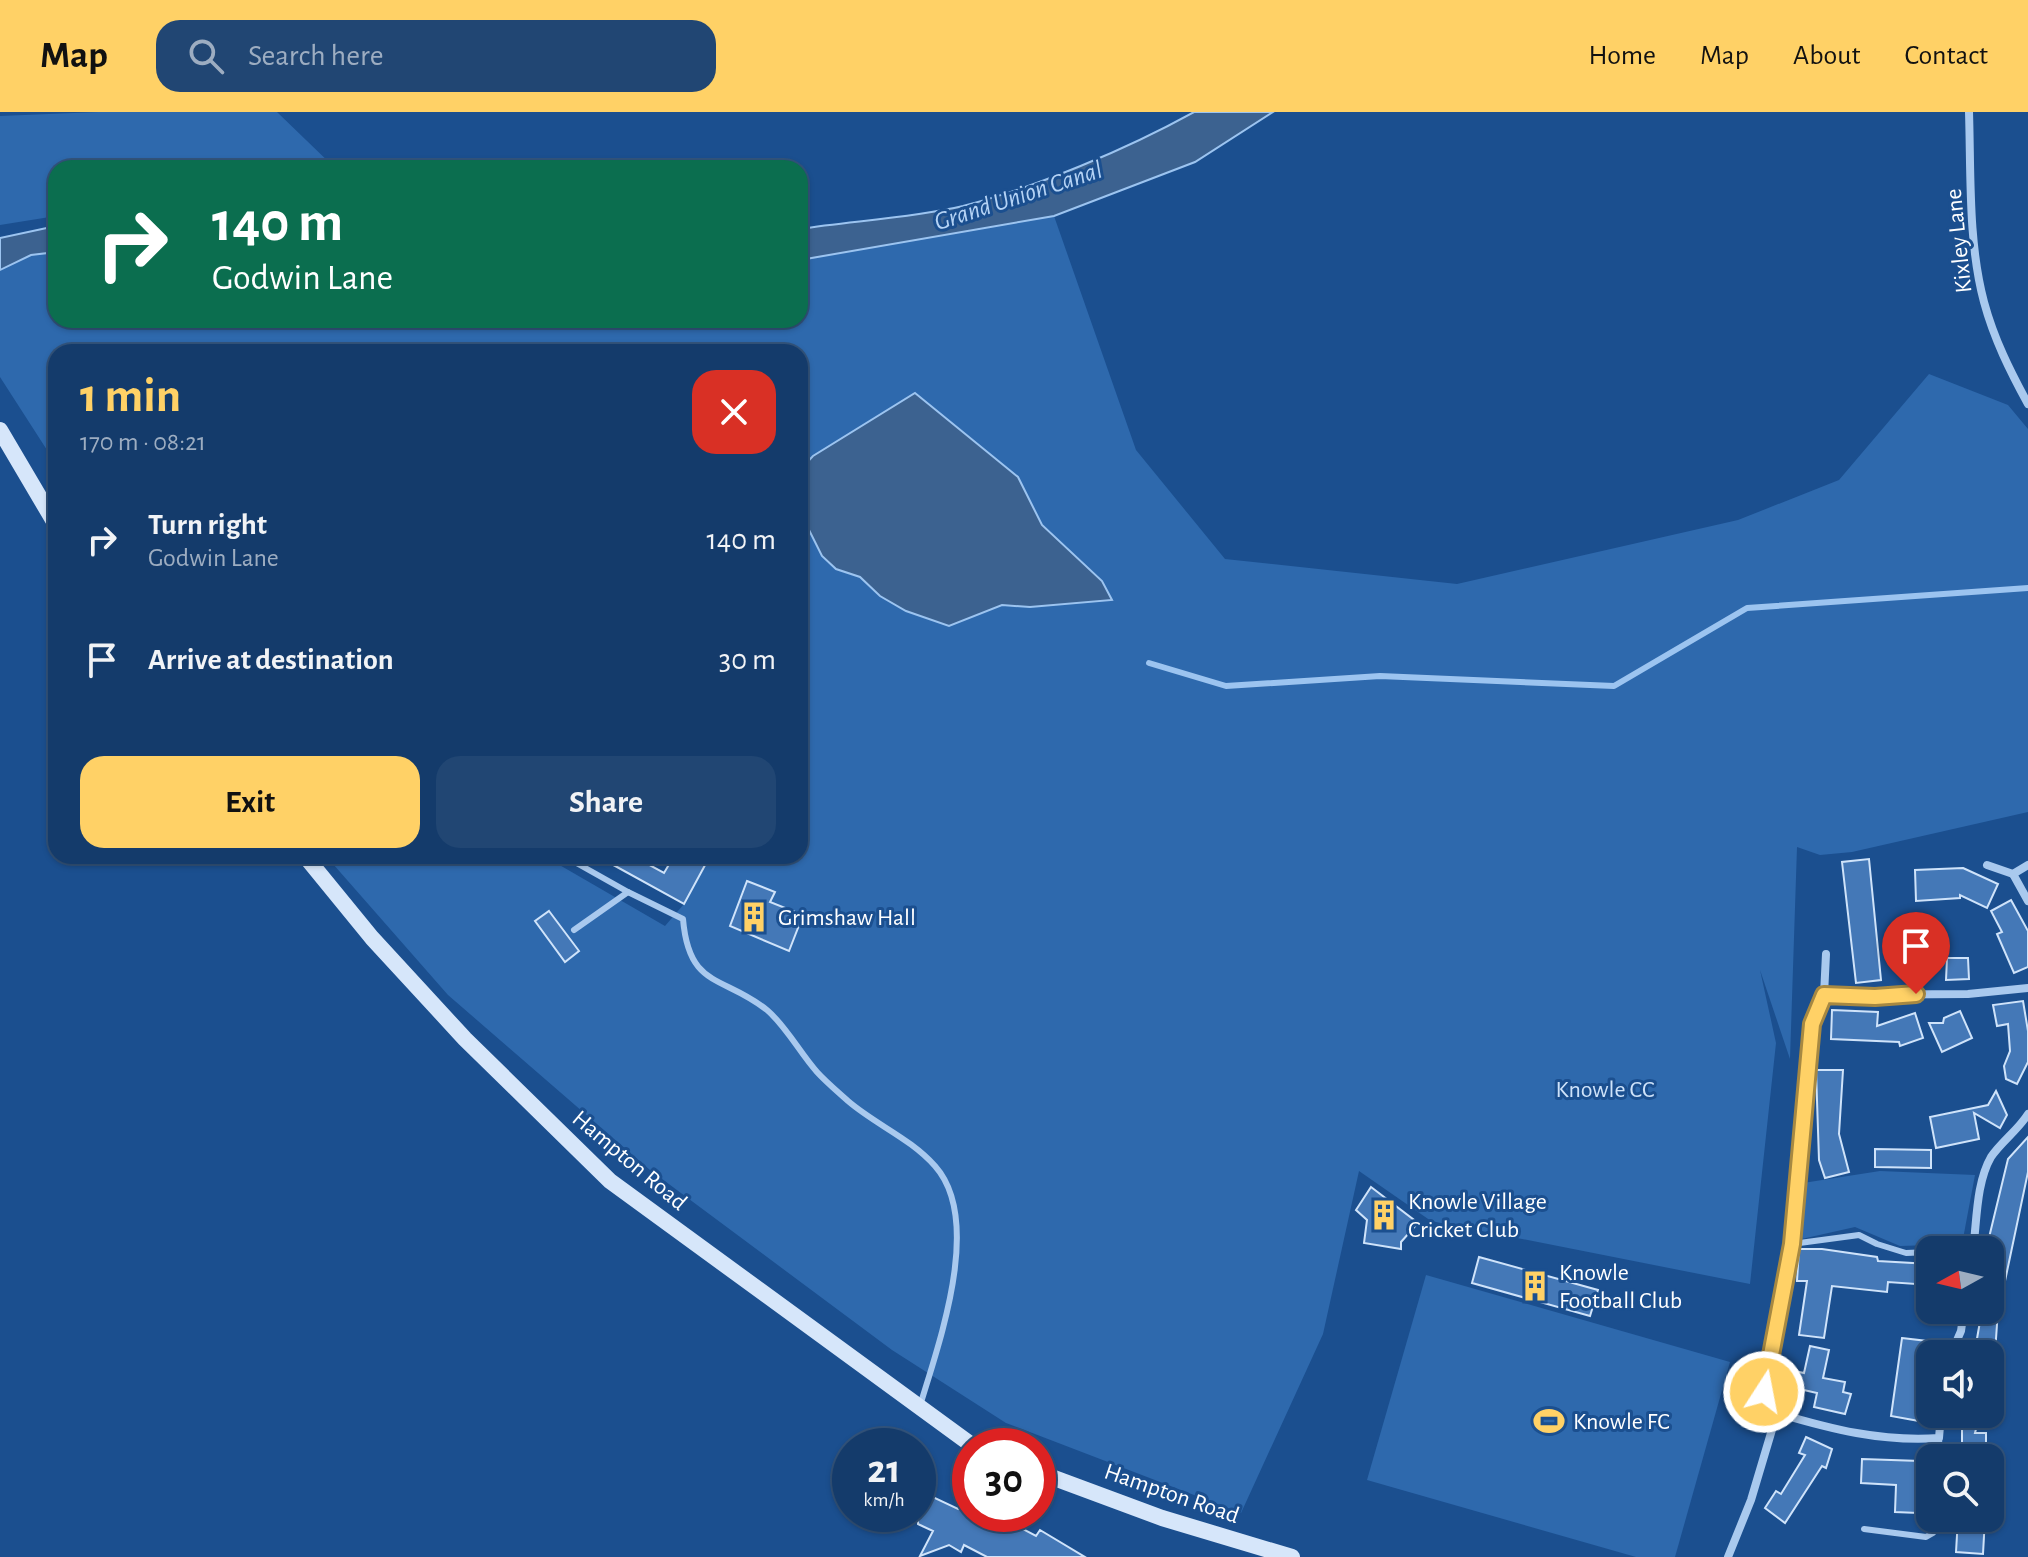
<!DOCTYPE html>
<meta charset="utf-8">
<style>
:root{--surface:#143b6b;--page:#214673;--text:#f1f3f6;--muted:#9dadc1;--line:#33557e;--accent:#ffd166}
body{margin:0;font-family:"Alegreya Sans",sans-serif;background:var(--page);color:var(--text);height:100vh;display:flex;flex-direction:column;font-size:30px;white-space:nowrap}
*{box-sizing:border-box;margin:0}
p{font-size:26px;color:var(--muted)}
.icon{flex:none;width:44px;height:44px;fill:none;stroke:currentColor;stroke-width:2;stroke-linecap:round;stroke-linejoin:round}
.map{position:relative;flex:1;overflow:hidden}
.panel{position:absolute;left:48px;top:232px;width:760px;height:520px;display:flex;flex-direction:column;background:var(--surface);border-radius:24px;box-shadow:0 2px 6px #0004,0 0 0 2px var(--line)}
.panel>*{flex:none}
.top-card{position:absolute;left:48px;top:48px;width:760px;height:168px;border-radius:24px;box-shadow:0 2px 6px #0004,0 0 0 2px var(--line);background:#0b6e4f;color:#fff;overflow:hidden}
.needle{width:52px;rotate:262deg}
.buttons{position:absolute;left:1916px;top:1124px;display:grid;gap:16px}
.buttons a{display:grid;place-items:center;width:88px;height:88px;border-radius:16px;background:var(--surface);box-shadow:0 2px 6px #0004,0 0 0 2px var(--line);font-size:40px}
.speed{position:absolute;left:832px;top:1316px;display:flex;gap:16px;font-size:40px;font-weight:700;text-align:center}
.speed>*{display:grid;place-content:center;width:104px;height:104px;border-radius:50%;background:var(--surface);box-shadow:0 2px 6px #0004,0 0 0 2px var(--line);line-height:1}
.speed small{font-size:20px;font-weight:400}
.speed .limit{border:12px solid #d22;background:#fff;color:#111}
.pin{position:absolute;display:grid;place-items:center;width:68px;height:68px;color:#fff;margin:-82px -34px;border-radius:50% 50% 50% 0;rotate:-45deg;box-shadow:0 0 8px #0007}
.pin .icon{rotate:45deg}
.me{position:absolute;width:88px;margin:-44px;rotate:11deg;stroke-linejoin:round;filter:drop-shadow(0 0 6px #0008)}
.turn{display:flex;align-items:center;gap:28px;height:168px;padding:0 32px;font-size:36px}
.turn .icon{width:104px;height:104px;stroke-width:2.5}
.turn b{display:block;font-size:56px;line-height:68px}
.round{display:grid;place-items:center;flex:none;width:84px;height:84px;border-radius:24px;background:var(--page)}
.overview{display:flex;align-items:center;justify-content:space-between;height:136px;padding:0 32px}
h1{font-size:48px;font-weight:700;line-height:60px;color:var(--accent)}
.cta{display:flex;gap:16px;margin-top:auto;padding:16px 32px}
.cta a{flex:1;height:92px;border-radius:24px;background:var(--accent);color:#111;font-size:32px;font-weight:700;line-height:92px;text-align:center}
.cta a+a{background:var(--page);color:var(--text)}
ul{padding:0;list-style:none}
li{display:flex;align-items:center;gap:24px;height:120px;padding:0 32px}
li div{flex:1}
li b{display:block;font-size:30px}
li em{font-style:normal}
header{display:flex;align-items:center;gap:48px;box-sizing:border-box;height:112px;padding:0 40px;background:var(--accent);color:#111}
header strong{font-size:38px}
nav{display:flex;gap:44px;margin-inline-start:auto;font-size:28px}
.search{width:560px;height:72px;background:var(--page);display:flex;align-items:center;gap:20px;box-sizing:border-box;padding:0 28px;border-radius:24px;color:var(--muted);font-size:30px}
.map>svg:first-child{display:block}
.green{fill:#2e69ad}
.water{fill:#3c6290;stroke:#9cc4f0;stroke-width:2}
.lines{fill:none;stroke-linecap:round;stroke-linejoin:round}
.stream{stroke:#9cc4f0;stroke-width:6}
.building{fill:#4478b7;stroke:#cfe3fa;stroke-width:2}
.lane{stroke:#a9c9ee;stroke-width:6}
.street{stroke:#a9c9ee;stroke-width:8}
.secondary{stroke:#d6e6fa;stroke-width:16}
.route-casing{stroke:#a68842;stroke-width:20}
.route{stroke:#ffd166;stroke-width:14}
.labels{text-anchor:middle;stroke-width:6;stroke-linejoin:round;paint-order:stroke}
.street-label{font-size:24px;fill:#fff;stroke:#1b4f8f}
.poi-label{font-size:24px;fill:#fff;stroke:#1b4f8f;text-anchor:start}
.park-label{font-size:24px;fill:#cfe3fa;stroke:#1b4f8f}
.water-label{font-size:26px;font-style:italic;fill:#b5d3f5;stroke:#1b4f8f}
</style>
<header>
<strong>Map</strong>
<div class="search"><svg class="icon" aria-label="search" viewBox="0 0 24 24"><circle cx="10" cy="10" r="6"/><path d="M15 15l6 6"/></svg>Search here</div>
<nav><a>Home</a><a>Map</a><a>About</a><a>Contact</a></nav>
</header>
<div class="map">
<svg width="2028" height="1445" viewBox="0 0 2028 1445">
<rect width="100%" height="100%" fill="#1b4f8f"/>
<!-- green -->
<g class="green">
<path d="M 98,0 L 277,0 L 335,56 L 56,56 L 56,104 L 0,113 L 0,4 Z"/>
<path d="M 1054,104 L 1136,338 L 1225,447 L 1457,472 L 1738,408 L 1839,368 L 1929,262 L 2008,293 L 2028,317 L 2028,700 L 1852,740 L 1820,743 L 1797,735 L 1790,947 L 1760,858 L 1776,931 L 1750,1172 L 1431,1109 L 1359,1059 L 1323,1222 L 1241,1401 L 1006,1311 L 892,1238 L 650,1058 L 448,883 L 326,744 L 544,744 L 665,814 L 684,792 L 710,744 L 800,744 L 800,240 L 56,240 L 56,352 L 0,265 L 0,158 L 31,143 L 56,140 L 56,208 L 800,208 L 800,148 Z"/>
<path d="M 1880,1059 L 1975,1063 L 1962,1132 L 1900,1134 L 1855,1115 L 1797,1128 L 1803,1071 Z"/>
<path d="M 1426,1163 L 1730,1250 L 1675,1445 L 1636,1445 L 1367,1368 Z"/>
</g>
<!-- water -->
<g class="water">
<path d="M 1194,0 L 1273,0 L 1195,50 L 1054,104 L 800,148 L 800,117 C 853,109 911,106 963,94 C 1037,75 1127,37 1194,0 Z"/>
<path d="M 56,114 L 56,140 L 31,143 L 0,158 L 0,126 Z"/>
<path d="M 915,281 L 1018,365 L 1042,413 L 1102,469 L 1112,488 L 1030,495 L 1002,493 L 949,514 L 906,499 L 880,484 L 860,465 L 836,457 L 822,444 L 800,400 L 800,358 L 813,344 Z"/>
</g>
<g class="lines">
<!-- stream -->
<path class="stream" d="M 1149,551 L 1226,574 L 1380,564 L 1614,574 L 1747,496 L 2028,476"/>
</g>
<!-- building -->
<g class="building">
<path d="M 597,744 L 633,744 L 664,761 L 674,744 L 710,744 L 684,792 Z"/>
<path d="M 1869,747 L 1881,868 L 1856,871 L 1842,750 Z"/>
<path d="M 1963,756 L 1998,772 L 1987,796 L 1960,783 L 1960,786 L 1916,789 L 1915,758 Z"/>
<path d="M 747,769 L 775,780 L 770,790 L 803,803 L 789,839 L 730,814 Z"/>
<path d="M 2011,788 L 2028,819 L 2028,855 L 2014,861 L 1997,822 L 2002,820 L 1991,799 Z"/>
<path d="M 549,799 L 579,839 L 565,850 L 535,809 Z"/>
<path d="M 1947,846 L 1968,846 L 1969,867 L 1946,868 Z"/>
<path d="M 2023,889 L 2028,919 L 2028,950 L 2017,972 L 2006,967 L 2004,954 L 2010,939 L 2008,912 L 1997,914 L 1993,893 Z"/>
<path d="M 1832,898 L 1878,900 L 1877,914 L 1915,901 L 1923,926 L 1900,934 L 1899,930 L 1831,927 Z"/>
<path d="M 1960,899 L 1972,926 L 1942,940 L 1929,911 L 1943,911 L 1944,906 Z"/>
<path d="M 1816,958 L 1843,958 L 1839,1022 L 1849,1060 L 1825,1066 L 1819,1048 Z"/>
<path d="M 1996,979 L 2007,1003 L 2000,1016 L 1974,1001 L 1979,1027 L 1936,1036 L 1930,1005 L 1988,993 Z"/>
<path d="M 2028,1025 L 2028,1060 L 2005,1169 L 1990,1164 L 1990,1138 L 1986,1138 L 2008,1047 Z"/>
<path d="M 1875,1037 L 1931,1038 L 1931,1056 L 1875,1055 Z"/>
<path d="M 1371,1075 L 1418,1111 L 1401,1130 L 1401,1137 L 1364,1131 L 1367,1108 L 1356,1098 Z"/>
<path d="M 1799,1137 L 1822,1137 L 1877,1145 L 1878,1149 L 1930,1152 L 1930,1173 L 1888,1170 L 1887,1180 L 1832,1174 L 1824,1226 L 1799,1223 L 1807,1169 L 1797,1169 Z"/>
<path d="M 1479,1145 L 1598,1178 L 1590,1204 L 1472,1171 Z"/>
<path d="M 1982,1198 L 1998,1198 L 1995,1241 L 1975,1238 Z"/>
<path d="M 1902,1226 L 1927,1229 L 1919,1309 L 1891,1304 Z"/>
<path d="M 1810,1234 L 1829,1238 L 1823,1266 L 1845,1270 L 1843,1280 L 1851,1282 L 1845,1302 L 1814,1295 L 1817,1281 L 1773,1271 L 1776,1255 L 1804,1261 Z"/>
<path d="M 1962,1302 L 1980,1302 L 1975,1321 L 1986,1321 L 1986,1345 L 1962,1346 Z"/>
<path d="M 1806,1325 L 1832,1337 L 1826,1356 L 1822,1354 L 1785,1411 L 1765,1396 L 1776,1379 L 1781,1382 L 1805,1343 L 1799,1341 Z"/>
<path d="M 1862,1347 L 1920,1349 L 1918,1401 L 1895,1400 L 1896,1373 L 1861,1371 Z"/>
<path d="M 970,1371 L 970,1402 L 1004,1418 L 1008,1409 L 1036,1424 L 1040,1418 L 1085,1445 L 987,1445 L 964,1433 L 961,1440 L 949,1433 L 920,1444 L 933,1419 L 918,1412 L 918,1378 L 958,1397 Z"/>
<path d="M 1958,1406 L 1985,1406 L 1983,1442 L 1956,1440 Z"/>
</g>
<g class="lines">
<!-- lane -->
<g class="lane">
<path d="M 564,744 L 628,780"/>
<path d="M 574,818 L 628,780 L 683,807 C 689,877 723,863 767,898 C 786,914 800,941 817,960 C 826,970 837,979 848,989 C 876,1013 910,1026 935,1054 C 984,1109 938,1233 920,1294"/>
<path d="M 1792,1132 L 1859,1123 L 1877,1132 L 1906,1141 L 1930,1140"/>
<path d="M 1939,1326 L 1940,1346"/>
<path d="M 1864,1417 L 1926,1425 L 1933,1421 L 1938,1406"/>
</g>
<!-- street -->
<g class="street">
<path d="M 1969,0 C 1971,62 1968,130 1984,190 C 1994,227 2010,259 2028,292"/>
<path d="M 1987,753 L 2013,762 L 2028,753"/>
<path d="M 2013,762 L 2028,789"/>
<path d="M 1824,883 L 1826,842"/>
<path d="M 1973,1138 C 1977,1109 1976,1071 1991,1045 C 2001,1030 2018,1018 2028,1002"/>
<path d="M 1951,1242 L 1961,1219 L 1964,1198"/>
<path d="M 1777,1301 L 1764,1280 L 1792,1132 L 1812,912 L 1824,883 L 1968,882 L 2028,876"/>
<path d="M 1777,1301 C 1831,1317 1881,1330 1939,1326 L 1941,1302"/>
<path d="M 1728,1445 L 1751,1388 L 1777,1301"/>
</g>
<!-- secondary -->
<g class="secondary">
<path d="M 0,318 L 56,413"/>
<path d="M 305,744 L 372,826 L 465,927 L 610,1069 L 973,1334"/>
<path d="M 1038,1360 L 1162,1406 L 1292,1445"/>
</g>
</g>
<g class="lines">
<!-- route casing -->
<g class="route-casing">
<path id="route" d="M 1764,1280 L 1792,1132 L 1812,912 L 1824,883 L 1875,885 L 1916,882"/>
</g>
<!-- route -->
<use href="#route" class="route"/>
</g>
<!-- icons -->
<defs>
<g id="building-bare" transform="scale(2.4)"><path d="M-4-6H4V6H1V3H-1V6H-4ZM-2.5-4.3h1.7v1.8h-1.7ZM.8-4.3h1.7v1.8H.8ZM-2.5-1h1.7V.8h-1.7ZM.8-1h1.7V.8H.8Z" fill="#ffd166" stroke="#1b4f8f" stroke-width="2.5" paint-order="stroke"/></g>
<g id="stadium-bare" transform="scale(2.4)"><path d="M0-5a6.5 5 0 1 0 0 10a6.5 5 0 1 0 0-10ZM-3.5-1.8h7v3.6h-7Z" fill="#ffd166" stroke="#1b4f8f" stroke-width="2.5" paint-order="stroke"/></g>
</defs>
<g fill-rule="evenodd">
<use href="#building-bare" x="754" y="805"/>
<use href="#building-bare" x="1384" y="1103"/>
<use href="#building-bare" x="1535" y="1174"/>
<use href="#stadium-bare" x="1549" y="1309"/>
</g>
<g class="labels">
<!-- street labels -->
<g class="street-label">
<text transform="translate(1958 129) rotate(-96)" y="8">Kixley Lane</text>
<text transform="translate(630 1048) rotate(40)" y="8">Hampton Road</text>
<text transform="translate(1172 1381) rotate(19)" y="8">Hampton Road</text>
</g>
<!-- poi labels -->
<g class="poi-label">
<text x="778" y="813">Grimshaw Hall</text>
<text x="1408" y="1097">Knowle Village<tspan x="1408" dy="28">Cricket Club</tspan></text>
<text x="1559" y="1168">Knowle<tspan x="1559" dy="28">Football Club</tspan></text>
<text x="1573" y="1317">Knowle FC</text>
</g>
<!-- park labels -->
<g class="park-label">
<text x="1605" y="985">Knowle CC</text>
</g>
<!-- water labels -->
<g class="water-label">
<text transform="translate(1018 83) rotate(-18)" y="9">Grand Union Canal</text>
</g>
</g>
</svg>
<div class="buttons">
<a><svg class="needle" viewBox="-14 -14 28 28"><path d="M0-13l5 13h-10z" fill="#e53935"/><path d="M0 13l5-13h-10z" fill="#9dadc1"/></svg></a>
<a><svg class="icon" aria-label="sound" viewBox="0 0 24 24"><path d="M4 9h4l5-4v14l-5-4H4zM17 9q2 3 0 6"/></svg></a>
<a><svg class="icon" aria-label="search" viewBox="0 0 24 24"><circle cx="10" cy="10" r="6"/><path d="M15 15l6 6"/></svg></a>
</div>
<div class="speed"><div>21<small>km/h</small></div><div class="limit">30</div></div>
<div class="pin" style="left:1916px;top:882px;background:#d93025"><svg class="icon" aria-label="arrive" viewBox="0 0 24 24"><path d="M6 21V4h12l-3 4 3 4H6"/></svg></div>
<svg class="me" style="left:1764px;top:1280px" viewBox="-20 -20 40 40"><circle r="17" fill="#ffd166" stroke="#fff" stroke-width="3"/><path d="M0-11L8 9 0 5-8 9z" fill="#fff"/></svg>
<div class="top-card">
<div class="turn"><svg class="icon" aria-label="right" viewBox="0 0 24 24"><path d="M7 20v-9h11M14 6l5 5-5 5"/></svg><div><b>140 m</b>Godwin Lane</div></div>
</div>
<section class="panel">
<div class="overview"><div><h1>1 min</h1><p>170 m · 08:21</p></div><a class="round" style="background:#d93025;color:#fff"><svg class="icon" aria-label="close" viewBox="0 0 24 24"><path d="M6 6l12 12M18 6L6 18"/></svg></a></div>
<ul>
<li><svg class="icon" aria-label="right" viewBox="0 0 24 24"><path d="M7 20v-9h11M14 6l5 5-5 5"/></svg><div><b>Turn right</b><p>Godwin Lane</p></div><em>140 m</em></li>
<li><svg class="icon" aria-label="arrive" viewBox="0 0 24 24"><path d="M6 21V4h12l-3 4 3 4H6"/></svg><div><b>Arrive at destination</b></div><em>30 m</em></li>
</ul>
<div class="cta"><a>Exit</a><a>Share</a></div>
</section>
</div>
